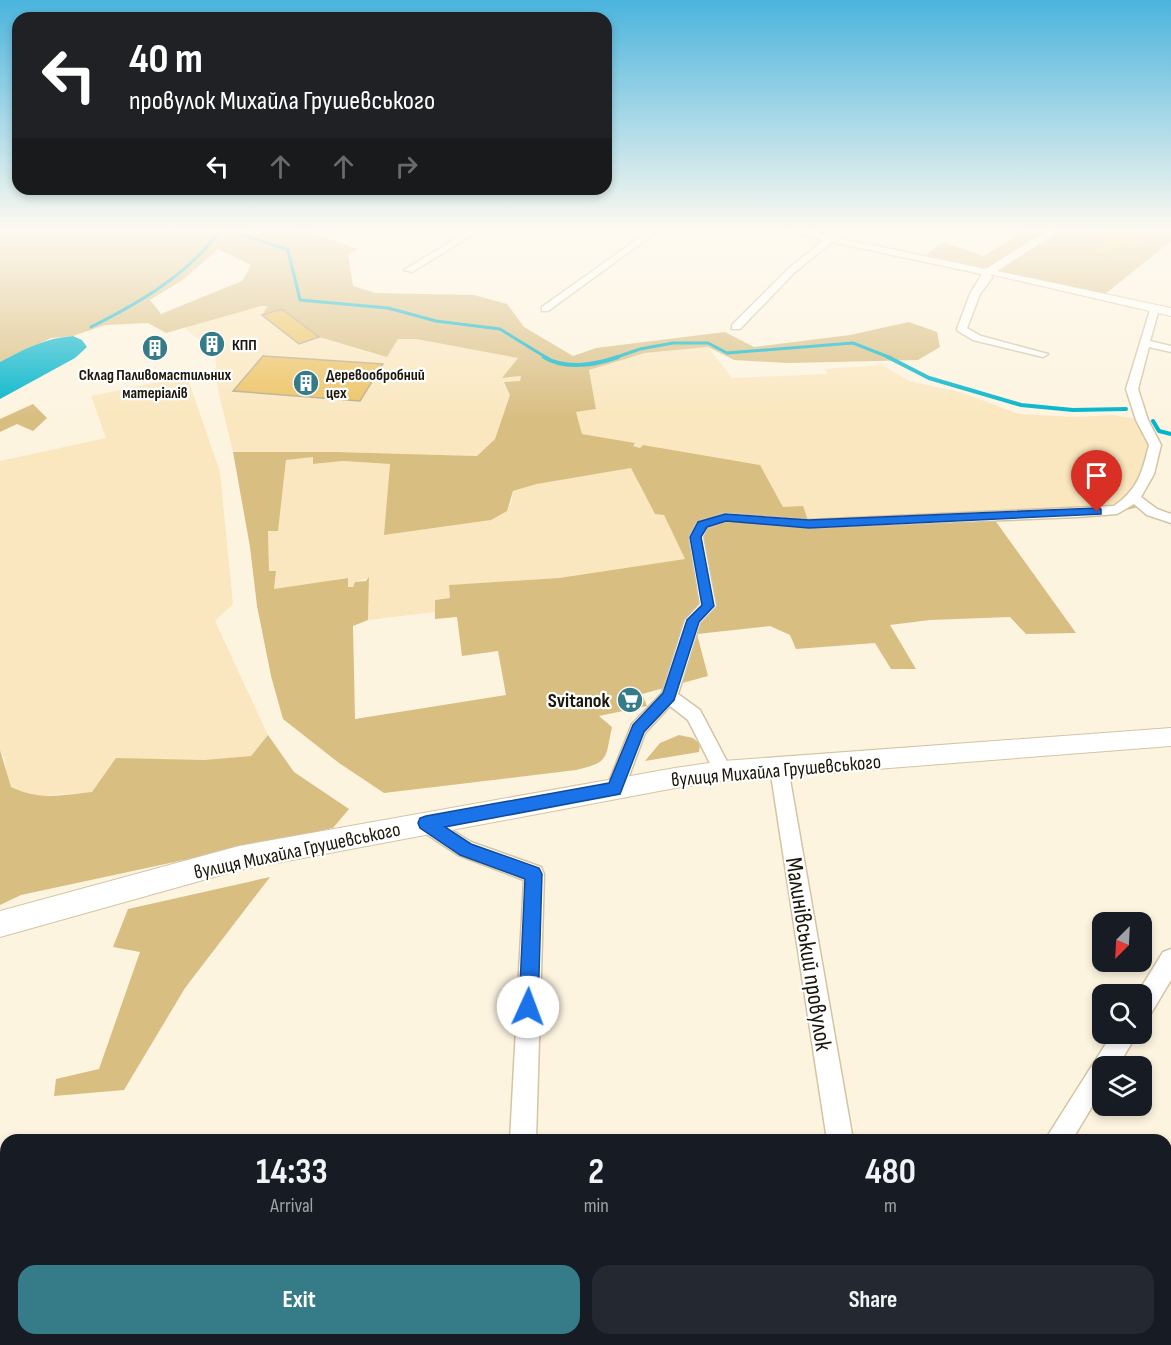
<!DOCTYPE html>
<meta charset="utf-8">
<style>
:root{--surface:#171b24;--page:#242831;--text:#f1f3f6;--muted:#9ea1a6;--accent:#367b88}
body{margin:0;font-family:"Sofia Sans Condensed",sans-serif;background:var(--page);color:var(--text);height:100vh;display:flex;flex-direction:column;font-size:22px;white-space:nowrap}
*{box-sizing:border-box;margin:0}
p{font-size:20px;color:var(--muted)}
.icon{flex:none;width:33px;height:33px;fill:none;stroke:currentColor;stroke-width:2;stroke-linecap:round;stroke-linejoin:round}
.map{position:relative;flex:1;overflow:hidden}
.details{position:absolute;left:0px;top:1134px;width:1172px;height:212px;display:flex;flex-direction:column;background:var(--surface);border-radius:18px 18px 0 0;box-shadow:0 3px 9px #0003}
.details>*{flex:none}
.hud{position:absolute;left:12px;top:12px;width:600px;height:183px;border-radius:18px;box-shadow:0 3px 9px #0003;background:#202124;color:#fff;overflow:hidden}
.needle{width:39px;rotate:204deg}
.controls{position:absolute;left:1092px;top:912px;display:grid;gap:12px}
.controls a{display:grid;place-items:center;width:60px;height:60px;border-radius:12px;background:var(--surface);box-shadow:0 3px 9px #0003;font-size:30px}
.pin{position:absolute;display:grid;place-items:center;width:51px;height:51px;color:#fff;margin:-62px -26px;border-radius:50% 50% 50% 0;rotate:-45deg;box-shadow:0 0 6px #0007}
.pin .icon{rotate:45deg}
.me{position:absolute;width:66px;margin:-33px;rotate:2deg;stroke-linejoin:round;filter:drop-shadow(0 0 4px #0008)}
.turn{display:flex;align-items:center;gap:21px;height:126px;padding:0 18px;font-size:27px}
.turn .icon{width:78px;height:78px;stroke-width:2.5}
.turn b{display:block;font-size:42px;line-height:51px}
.lanes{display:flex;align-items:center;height:57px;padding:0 18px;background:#0003;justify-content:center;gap:30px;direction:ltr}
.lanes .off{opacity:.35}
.eta{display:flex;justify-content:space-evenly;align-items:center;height:102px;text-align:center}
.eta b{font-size:36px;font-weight:700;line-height:42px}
.action{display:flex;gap:12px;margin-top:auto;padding:12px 18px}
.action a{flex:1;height:69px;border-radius:18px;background:var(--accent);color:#fff;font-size:24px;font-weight:700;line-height:69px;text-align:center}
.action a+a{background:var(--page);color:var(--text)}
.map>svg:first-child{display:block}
.built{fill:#fae7bf}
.green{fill:#d9be82;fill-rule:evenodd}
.water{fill:#00b4cc}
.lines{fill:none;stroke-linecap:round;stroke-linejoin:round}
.stream-far1{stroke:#00b4cc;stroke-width:3}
.stream{stroke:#00b4cc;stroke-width:4}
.building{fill:#ecc364;stroke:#baac8d;stroke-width:1.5}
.minor-casing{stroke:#d3c4a4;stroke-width:3}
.tertiary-casing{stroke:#d3c4a4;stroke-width:2}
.minor{fill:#fff;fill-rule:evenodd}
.tertiary{fill:#fff;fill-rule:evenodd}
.route{fill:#1a73e8;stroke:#114b97;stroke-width:1.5}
.labels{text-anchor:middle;stroke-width:4.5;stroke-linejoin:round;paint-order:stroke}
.far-poi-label{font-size:16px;font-weight:bold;fill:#1c170b;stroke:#fff;text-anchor:start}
.poi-label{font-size:20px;font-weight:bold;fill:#1c170b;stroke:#fff;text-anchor:end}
.street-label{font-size:20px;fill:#1c170b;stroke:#fff}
.near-street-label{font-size:24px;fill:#1c170b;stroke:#fff}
</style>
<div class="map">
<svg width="1171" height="1345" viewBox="0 0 1171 1345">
<rect width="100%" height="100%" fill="#fdf4e0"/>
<!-- built -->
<g class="built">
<path d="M 268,306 L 262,315 L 299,344 L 319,337 L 387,357 L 398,339 L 416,339 L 518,358 L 503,378 L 522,376 L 510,395 L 495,439 L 477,456 L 336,452 L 233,452 L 218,390 L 215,352 L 184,328 L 243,309 Z"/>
<path d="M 708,347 L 732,378 L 828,374 L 825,369 L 882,365 L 910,381 L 963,393 L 1019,414 L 1076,417 L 1113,415 L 1142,420 L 1148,447 L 1143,472 L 1139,481 L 1120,505 L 1104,508 L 809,523 L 806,513 L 783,507 L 760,465 L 643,445 L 641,448 L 633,446 L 634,443 L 582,434 L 576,412 L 596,409 L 589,370 L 645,353 Z"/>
<path d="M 187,376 L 220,472 L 233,604 L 215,621 L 268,735 L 251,756 L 204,760 L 92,792 L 30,797 L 11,787 L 7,782 L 5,759 L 0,750 L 0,461 L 106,438 L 91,396 Z"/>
<path d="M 313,456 L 313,464 L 343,461 L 390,464 L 385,535 L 491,520 L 511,504 L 513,491 L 537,484 L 631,468 L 664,515 L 685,559 L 559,578 L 450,585 L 450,598 L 435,600 L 435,612 L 368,620 L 369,578 L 355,582 L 353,587 L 347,588 L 348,578 L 335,579 L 335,581 L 274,589 L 276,571 L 269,572 L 268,531 L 278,530 L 286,460 Z"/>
</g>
<!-- green -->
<g class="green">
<path d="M 0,230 L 166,230 L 173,233 L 184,230 L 285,232 L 304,230 L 358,249 L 348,254 L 353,286 L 376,293 L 474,295 L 507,304 L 524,327 L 573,356 L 596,348 L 725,332 L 754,347 L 850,335 L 909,322 L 937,332 L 940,347 L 918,360 L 788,363 L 734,360 L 708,347 L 645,353 L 589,370 L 596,409 L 576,412 L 582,434 L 635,443 L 633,446 L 640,448 L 643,445 L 760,465 L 783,507 L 803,506 L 809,523 L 1104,508 L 1120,505 L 1141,492 L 1138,507 L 1111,514 L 994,519 L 1076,633 L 1026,634 L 1010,617 L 930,620 L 890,625 L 916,669 L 891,669 L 875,643 L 796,649 L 790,635 L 770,626 L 697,634 L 708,676 L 642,694 L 647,706 L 599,716 L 612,727 C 605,759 610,762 576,770 L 384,793 L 339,763 L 283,719 L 271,676 L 257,606 L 250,547 L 233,452 L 336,452 L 477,456 L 495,439 L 510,395 L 504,382 L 520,381 L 521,376 L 502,378 L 518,358 L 416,339 L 398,339 L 387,357 L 319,337 L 299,344 L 262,315 L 268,306 L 261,306 L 166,333 L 148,323 L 105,325 L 73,336 L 51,338 L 0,362 ZM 218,249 L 251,265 L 242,281 L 161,314 L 150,300 L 184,279 ZM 313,457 L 313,464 L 343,461 L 390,464 L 384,535 L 491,520 L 507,511 L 513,491 L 537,484 L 631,468 L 655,514 L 664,515 L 685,559 L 559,578 L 449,585 L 450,598 L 435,600 L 435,619 L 457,617 L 462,656 L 498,651 L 506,695 L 355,719 L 353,626 L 368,620 L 369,577 L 366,581 L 355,582 L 353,587 L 348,587 L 348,578 L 274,589 L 276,571 L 269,571 L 268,531 L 278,531 L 286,460 Z"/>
<path d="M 1025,230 L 1171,230 L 1171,241 L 1105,294 L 926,255 L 943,242 L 984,256 Z"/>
<path d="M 33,404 L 47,418 L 33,431 L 17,424 L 0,432 L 0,419 Z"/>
<path d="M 268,735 L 294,772 L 349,809 L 333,828 L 21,895 L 0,905 L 0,750 L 11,787 C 40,801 61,795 92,792 L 116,758 L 204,760 L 251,756 Z"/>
<path d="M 679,735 L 693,738 L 700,744 L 699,752 L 645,761 L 660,743 Z"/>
<path d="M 270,877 L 185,988 L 124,1090 L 54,1096 L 56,1079 L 99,1069 L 140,952 L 113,947 L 128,909 Z"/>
</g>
<!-- water -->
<path class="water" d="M 73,336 L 82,340 L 87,347 L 75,358 L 0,399 L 0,362 C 25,349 45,338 73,336 Z"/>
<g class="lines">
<!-- stream-far1 -->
<g class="stream-far1">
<path d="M 229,230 L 288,250 L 300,300 L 388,308 L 436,321 L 500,329 L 547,358"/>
<path d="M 91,327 C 141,302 187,275 221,230"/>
<path d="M 614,358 L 640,349 L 673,343 L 708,343 L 727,353 L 853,343 L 891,358"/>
</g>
<!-- stream -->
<g class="stream">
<path d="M 544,357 C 565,370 595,365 618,357"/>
<path d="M 888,357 L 929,378 L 1021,405 L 1073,410 L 1126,409"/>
<path d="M 1153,421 L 1159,431 L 1171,434"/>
</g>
</g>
<!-- building -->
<g class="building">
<path d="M 1110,230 L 1140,230 L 1156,234 L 1134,250 L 1121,246 L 1106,257 L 1090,252 L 1104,242 L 1097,240 Z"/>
<path d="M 282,309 L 319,337 L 299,344 L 262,315 Z"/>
<path d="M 263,356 L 309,359 L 383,364 L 360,401 L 233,391 Z"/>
</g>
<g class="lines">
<!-- minor casing -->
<g class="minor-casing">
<g id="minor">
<path d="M 470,230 L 480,230 L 412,272 L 404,270 Z"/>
<path d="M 650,230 L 659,230 L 548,311 L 542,311 L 542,307 Z"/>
<path d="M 784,230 L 800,230 L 990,270 L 992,278 L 980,294 L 967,328 L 981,336 L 1048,354 L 1043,357 L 973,340 L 958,331 L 957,329 L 970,294 L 982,274 L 832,242 L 794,273 L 740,329 L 732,329 L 732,325 L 788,269 L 824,240 Z"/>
<path d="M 1151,307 L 1159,309 L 1150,341 L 1171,346 L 1171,352 L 1149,347 L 1138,389 L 1148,420 L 1161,445 L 1154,474 L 1141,497 L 1157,509 L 1171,514 L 1171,523 L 1147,515 L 1134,504 L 1117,514 L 1077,517 L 809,528 L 726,521 L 707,528 L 703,537 L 716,606 L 700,623 L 678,694 L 700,710 L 732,771 L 729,777 L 723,779 L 717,777 L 688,720 L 670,706 L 645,733 L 622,795 L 615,797 L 608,795 L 606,789 L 632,724 L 662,693 L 685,620 L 700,604 L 689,537 L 697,522 L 725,513 L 809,520 L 1114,506 C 1138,489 1142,473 1149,445 L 1136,420 L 1126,389 Z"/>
<path d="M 779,760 L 785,763 L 788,768 L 853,1140 L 827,1140 L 770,768 L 773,763 Z"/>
<path d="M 426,814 L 471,842 L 541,867 L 544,874 L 536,1140 L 510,1140 L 524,880 L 458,855 L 419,829 L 416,823 L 419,817 Z"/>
<path d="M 1171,949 L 1171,980 L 1150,1015 L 1142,1018 L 1142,994 L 1137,994 L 1163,952 Z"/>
<path d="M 1112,1034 L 1137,1034 L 1118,1066 L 1102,1066 L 1102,1090 L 1072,1140 L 1045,1140 Z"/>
<rect x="501" y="1340" width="28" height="5"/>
<path d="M 876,1340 L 906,1340 L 908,1345 L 878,1345 Z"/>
<path d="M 917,1340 L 947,1340 L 945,1345 L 915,1345 Z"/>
</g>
</g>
<!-- tertiary casing -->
<g class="tertiary-casing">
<g id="tertiary">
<path d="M 1048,230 L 1060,230 L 997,271 L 1171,308 L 1171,316 L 981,272 Z"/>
<path d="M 1171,728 L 1171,746 L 723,781 L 675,788 L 239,870 L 0,937 L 0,911 L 239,846 L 675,768 L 723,761 Z"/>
</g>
</g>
<!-- minor -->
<use href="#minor" class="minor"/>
<!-- tertiary -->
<use href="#tertiary" class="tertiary"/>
</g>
<!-- sky -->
<linearGradient id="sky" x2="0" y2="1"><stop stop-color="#4bb4dd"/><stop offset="0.55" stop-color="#fefaf1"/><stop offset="1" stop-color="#fefaf1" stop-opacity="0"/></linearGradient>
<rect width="1171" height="418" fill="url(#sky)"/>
<!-- route -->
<path class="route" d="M 1097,508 L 1101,509 L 1101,514 L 809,528 L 726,521 L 707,527 L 701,537 L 714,606 L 699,622 L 674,700 L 644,732 L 620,794 L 445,827 L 471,844 L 539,868 L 542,874 L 538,1007 L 535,1014 L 528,1016 L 522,1014 L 519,1007 L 525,879 L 460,855 L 420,828 L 418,823 L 420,818 L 426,816 L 609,783 L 633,725 L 663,693 L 687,620 L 702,605 L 690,537 L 698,522 L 725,514 L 809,520 Z"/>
<!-- icons -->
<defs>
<g id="building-disc" transform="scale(1.35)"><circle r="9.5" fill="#367b88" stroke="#fff"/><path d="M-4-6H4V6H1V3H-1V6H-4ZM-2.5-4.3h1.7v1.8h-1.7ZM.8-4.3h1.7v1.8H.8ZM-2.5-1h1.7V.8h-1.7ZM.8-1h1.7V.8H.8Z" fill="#fff"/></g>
<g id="supermarket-disc" transform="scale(1.35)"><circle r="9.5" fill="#367b88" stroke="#fff"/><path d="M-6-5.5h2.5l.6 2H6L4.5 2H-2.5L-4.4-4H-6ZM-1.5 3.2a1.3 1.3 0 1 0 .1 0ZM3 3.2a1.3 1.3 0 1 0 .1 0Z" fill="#fff"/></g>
</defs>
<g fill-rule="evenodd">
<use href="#building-disc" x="212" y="344"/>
<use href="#building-disc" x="155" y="348"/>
<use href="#building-disc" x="306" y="383"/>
<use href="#supermarket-disc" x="630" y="700"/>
</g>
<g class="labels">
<!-- far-poi labels -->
<g class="far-poi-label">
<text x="232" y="350">КПП</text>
<text x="155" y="380" text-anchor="middle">Склад Паливомастильних<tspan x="155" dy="18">матеріалів</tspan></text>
<text x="326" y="380">Деревообробний<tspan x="326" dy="18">цех</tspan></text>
</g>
<!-- poi labels -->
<g class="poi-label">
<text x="610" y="707">Svitanok</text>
</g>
<!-- street labels -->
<g class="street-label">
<text transform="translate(776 770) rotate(-5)" y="7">вулиця Михайла Грушевського</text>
<text transform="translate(297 850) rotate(-12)" y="7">вулиця Михайла Грушевського</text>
</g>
<!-- near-street labels -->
<g class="near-street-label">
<text transform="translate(809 954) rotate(81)" y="8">Малинівський провулок</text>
</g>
</g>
</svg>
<div class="controls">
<a><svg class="needle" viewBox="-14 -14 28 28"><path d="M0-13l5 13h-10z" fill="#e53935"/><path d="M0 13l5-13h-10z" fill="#9ea1a6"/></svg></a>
<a><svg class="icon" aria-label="search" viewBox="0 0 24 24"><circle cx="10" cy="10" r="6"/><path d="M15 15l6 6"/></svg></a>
<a><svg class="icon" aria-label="layers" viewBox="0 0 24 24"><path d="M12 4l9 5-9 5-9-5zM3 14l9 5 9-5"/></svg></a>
</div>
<div class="pin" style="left:1097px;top:512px;background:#d93025"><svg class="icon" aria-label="arrive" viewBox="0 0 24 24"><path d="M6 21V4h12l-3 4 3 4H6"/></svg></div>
<svg class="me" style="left:528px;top:1007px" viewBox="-20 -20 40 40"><circle r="19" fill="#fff"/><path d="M0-13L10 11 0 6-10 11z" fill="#1a73e8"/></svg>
<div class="hud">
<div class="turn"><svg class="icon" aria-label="left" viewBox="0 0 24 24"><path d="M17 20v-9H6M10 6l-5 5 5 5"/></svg><div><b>40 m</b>провулок Михайла Грушевського</div></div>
<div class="lanes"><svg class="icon" aria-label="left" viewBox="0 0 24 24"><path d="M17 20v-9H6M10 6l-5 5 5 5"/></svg><svg class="icon off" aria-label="ahead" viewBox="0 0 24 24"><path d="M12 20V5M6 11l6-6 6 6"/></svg><svg class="icon off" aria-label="ahead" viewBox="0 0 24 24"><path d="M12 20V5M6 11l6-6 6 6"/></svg><svg class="icon off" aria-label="right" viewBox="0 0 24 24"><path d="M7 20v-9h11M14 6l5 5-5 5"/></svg></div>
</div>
<section class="details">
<div class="eta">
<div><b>14:33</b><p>Arrival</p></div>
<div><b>2</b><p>min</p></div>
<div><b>480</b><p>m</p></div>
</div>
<div class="action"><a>Exit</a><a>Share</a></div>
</section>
</div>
